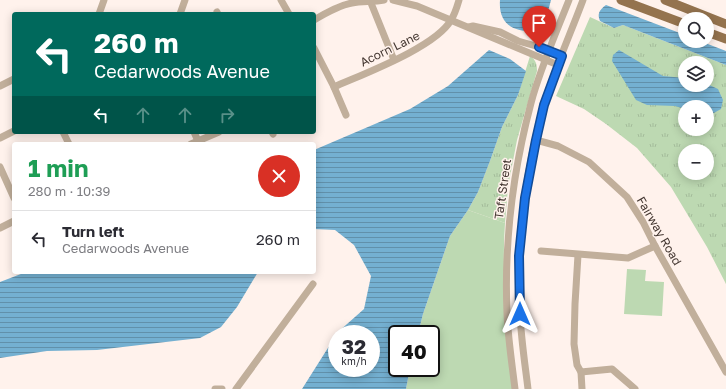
<!DOCTYPE html>
<meta charset="utf-8">
<style>
:root{--surface:#fff;--page:#f2f2f3;--text:#2b2b33;--muted:#7c7c81;--line:#e1e1e2}
body{margin:0;font-family:"Golos Text",sans-serif;background:var(--page);color:var(--text);height:100vh;display:flex;flex-direction:column;font-size:15px;white-space:nowrap}
*{box-sizing:border-box;margin:0}
p{font-size:13px;color:var(--muted)}
.icon{flex:none;width:22px;height:22px;fill:none;stroke:currentColor;stroke-width:2;stroke-linecap:round;stroke-linejoin:round}
.map{position:relative;flex:1;overflow:hidden}
.details{position:absolute;left:12px;top:142px;width:304px;height:132px;display:flex;flex-direction:column;background:var(--surface);border-radius:4px;box-shadow:0 2px 10px #0003}
.details>*{flex:none}
.hud{position:absolute;left:12px;top:12px;width:304px;height:122px;border-radius:4px;box-shadow:0 2px 10px #0003;background:#00695c;color:#fff;overflow:hidden}
.fabs{position:absolute;left:678px;top:12px;display:grid;gap:8px}
.fabs a{display:grid;place-items:center;width:36px;height:36px;border-radius:50%;background:var(--surface);box-shadow:0 2px 10px #0003;font-size:20px}
.speed{position:absolute;left:328px;top:325px;display:flex;gap:8px;font-size:20px;font-weight:700;text-align:center}
.speed>*{display:grid;place-content:center;width:52px;height:52px;border-radius:50%;background:var(--surface);box-shadow:0 2px 10px #0003;line-height:1}
.speed small{font-size:10px;font-weight:400}
.speed .limit{border:2px solid #111;border-radius:6px;background:#fff;color:#111}
.pin{position:absolute;display:grid;place-items:center;width:34px;height:34px;color:#fff;margin:-41px -17px;border-radius:50% 50% 50% 0;rotate:-45deg;box-shadow:0 0 4px #0007}
.pin .icon{rotate:45deg}
.me{position:absolute;width:44px;margin:-22px;rotate:0deg;stroke-linejoin:round;filter:drop-shadow(0 0 3px #0008)}
.turn{display:flex;align-items:center;gap:14px;height:84px;padding:0 16px;font-size:18px}
.turn .icon{width:52px;height:52px;stroke-width:2.5}
.turn b{display:block;font-size:28px;line-height:34px}
.lanes{display:flex;align-items:center;height:38px;padding:0 16px;background:#0003;justify-content:center;gap:20px;direction:ltr}
.lanes .off{opacity:.35}
.round{display:grid;place-items:center;flex:none;width:42px;height:42px;border-radius:21px;background:var(--page)}
.headline{display:flex;align-items:center;justify-content:space-between;height:68px;padding:0 16px}
h1{font-size:24px;font-weight:700;line-height:30px;color:#1e9e55}
ul{padding:0;list-style:none}
li{display:flex;align-items:center;gap:12px;height:56px;padding:0 16px;border-top:1px solid var(--line)}
li div{flex:1}
li b{display:block;font-size:15px}
li em{font-style:normal}
.map>svg:first-child{display:block}
.grass{fill:url(#grass-tufts);fill-rule:evenodd}
.park{fill:#bdd9b2}
.water{fill:url(#water-rules);fill-rule:evenodd}
.lines{fill:none;stroke-linecap:round;stroke-linejoin:round}
.minor{stroke:#c1af9b;stroke-width:7}
.major{stroke:#94734e;stroke-width:9}
.route-casing{stroke:#114b97;stroke-width:10}
.route{stroke:#1a73e8;stroke-width:7}
.labels{text-anchor:middle;stroke-width:3;stroke-linejoin:round;paint-order:stroke}
.street-label{font-size:12px;fill:#443731;stroke:#fff2ec}
</style>
<div class="map">
<svg width="726" height="389" viewBox="0 0 726 389">
<defs>
<pattern id="grass-tufts" width="24" height="20" patternUnits="userSpaceOnUse"><rect width="24" height="20" fill="#bdd9b2"/><path d="M3 7l-1-3M5 7V3M7 7l1-3M15 17l-1-3M17 17v-4M19 17l1-3" fill="none" stroke="#a4bb9a"/></pattern>
<pattern id="water-rules" width="6" height="5" patternUnits="userSpaceOnUse"><rect width="6" height="5" fill="#74b0d1"/><path d="M0 2.5h6" fill="none" stroke="#6190aa"/></pattern>
</defs>
<rect width="100%" height="100%" fill="#fff2ec"/>
<!-- grass -->
<g class="grass">
<path d="M 590,17 L 614,28 L 623,25 L 726,65 L 726,284 L 707,247 L 671,187 L 637,148 L 606,124 L 584,109 L 556,96 ZM 685,63 L 707,63 L 707,85 L 685,85 ZM 685,107 L 707,107 L 707,129 L 685,129 ZM 685,151 L 707,151 L 707,173 L 685,173 Z"/>
<path d="M 530,56 C 536,60 537,64 537,71 L 517,140 L 508,187 L 505,223 L 468,210 L 478,192 L 490,161 L 502,127 L 518,95 Z"/>
</g>
<!-- park -->
<g class="park">
<path d="M 468,210 L 505,223 C 501,278 508,334 513,389 L 406,389 L 410,368 L 431,368 L 431,334 L 418,334 L 423,314 L 450,236 Z"/>
<path d="M 627,269 L 646,270 L 645,281 L 664,282 L 662,316 L 624,314 Z"/>
</g>
<!-- water -->
<g class="water">
<path d="M 500,0 L 551,0 L 546,19 L 540,31 C 517,33 498,27 500,0 Z"/>
<path d="M 606,5 L 685,35 L 685,41 L 700,41 L 726,51 L 726,65 L 623,25 L 614,28 L 600,21 C 597,14 599,10 606,5 Z"/>
<path d="M 489,50 L 510,59 L 526,71 L 518,95 L 502,127 L 490,161 L 478,192 L 468,210 L 450,236 L 423,314 L 418,334 L 397,334 L 397,368 L 410,368 L 406,389 L 302,389 L 338,332 L 364,309 L 371,276 L 354,245 L 335,230 L 314,229 L 314,150 L 410,109 L 448,86 ZM 337,334 L 371,334 L 371,368 L 337,368 Z"/>
<path d="M 619,50 L 663,76 L 685,78 L 685,85 L 707,84 L 718,89 L 723,100 L 721,109 L 712,114 L 707,113 L 707,107 L 685,107 L 685,109 L 675,106 L 647,105 L 636,100 L 612,61 L 613,55 Z"/>
<path d="M 26,272 L 258,272 L 237,307 L 221,327 L 200,338 L 97,350 L 47,351 L 0,358 L 0,282 Z"/>
</g>
<g class="lines">
<!-- minor -->
<g class="minor">
<path d="M 281,0 L 289,14"/>
<path d="M 393,0 L 417,6 L 558,65"/>
<path d="M 371,3 L 394,60"/>
<path d="M 217,12 L 218,14"/>
<path d="M 99,14 L 104,0"/>
<path d="M 180,14 L 185,0"/>
<path d="M 314,20 C 324,14 340,5 352,3 C 362,1 373,2 384,0"/>
<path d="M 469,27 L 473,26 L 500,32 L 518,41 L 550,50 L 562,56"/>
<path d="M 314,48 L 334,87 L 346,115"/>
<path d="M 0,86 L 14,79"/>
<path d="M 334,87 C 363,74 436,47 451,20 C 455,14 457,7 459,0"/>
<path d="M 63,132 L 69,144"/>
<path d="M 194,132 L 198,141"/>
<path d="M 272,132 L 273,134"/>
<path d="M 0,138 L 14,131"/>
<path d="M 536,140 L 558,146 L 589,162 L 627,197 L 643,222 L 655,246 L 726,372"/>
<path d="M 191,144 L 219,132"/>
<path d="M 0,167 L 14,198"/>
<path d="M 0,228 L 14,221"/>
<path d="M 541,251 L 628,258 L 655,246"/>
<path d="M 578,255 L 575,304 L 574,344 L 577,365 L 581,372 L 582,389"/>
<path d="M 581,372 L 612,369 L 635,389"/>
<path d="M 215,389 L 222,389"/>
<path d="M 236,389 L 313,284"/>
<path d="M 515,389 C 512,364 508,338 507,313 C 504,242 513,171 531,103 C 540,69 556,33 569,0"/>
<path d="M 528,389 C 525,364 521,339 520,313 C 516,245 525,171 544,105 C 554,70 570,35 583,0"/>
</g>
<!-- major -->
<g class="major">
<path d="M 621,0 L 685,24"/>
<path d="M 665,0 L 726,24"/>
<path d="M 707,32 L 726,39"/>
</g>
</g>
<g class="lines">
<!-- route casing -->
<g class="route-casing">
<path id="route" d="M 520,314 L 519,256 L 525,198 L 536,140 L 544,105 L 562,56 L 539,47"/>
</g>
<!-- route -->
<use href="#route" class="route"/>
</g>
<g class="labels">
<!-- street labels -->
<g class="street-label">
<text transform="translate(390 49) rotate(-26)" y="4">Acorn Lane</text>
<text transform="translate(503 189) rotate(-82)" y="4">Taft Street</text>
<text transform="translate(659 231) rotate(60)" y="4">Fairway Road</text>
</g>
</g>
</svg>
<div class="fabs">
<a><svg class="icon" aria-label="search" viewBox="0 0 24 24"><circle cx="10" cy="10" r="6"/><path d="M15 15l6 6"/></svg></a>
<a><svg class="icon" aria-label="layers" viewBox="0 0 24 24"><path d="M12 4l9 5-9 5-9-5zM3 14l9 5 9-5"/></svg></a>
<a>+</a>
<a>−</a>
</div>
<div class="speed"><div>32<small>km/h</small></div><div class="limit">40</div></div>
<div class="pin" style="left:539px;top:47px;background:#d93025"><svg class="icon" aria-label="arrive" viewBox="0 0 24 24"><path d="M6 21V4h12l-3 4 3 4H6"/></svg></div>
<svg class="me" style="left:520px;top:314px" viewBox="-20 -20 40 40"><path d="M0-17L14 15 0 8-14 15z" fill="#1a73e8" stroke="#fff" stroke-width="4"/></svg>
<div class="hud">
<div class="turn"><svg class="icon" aria-label="left" viewBox="0 0 24 24"><path d="M17 20v-9H6M10 6l-5 5 5 5"/></svg><div><b>260 m</b>Cedarwoods Avenue</div></div>
<div class="lanes"><svg class="icon" aria-label="left" viewBox="0 0 24 24"><path d="M17 20v-9H6M10 6l-5 5 5 5"/></svg><svg class="icon off" aria-label="ahead" viewBox="0 0 24 24"><path d="M12 20V5M6 11l6-6 6 6"/></svg><svg class="icon off" aria-label="ahead" viewBox="0 0 24 24"><path d="M12 20V5M6 11l6-6 6 6"/></svg><svg class="icon off" aria-label="right" viewBox="0 0 24 24"><path d="M7 20v-9h11M14 6l5 5-5 5"/></svg></div>
</div>
<section class="details">
<div class="headline"><div><h1>1 min</h1><p>280 m · 10:39</p></div><a class="round" style="background:#d93025;color:#fff"><svg class="icon" aria-label="close" viewBox="0 0 24 24"><path d="M6 6l12 12M18 6L6 18"/></svg></a></div>
<ul>
<li><svg class="icon" aria-label="left" viewBox="0 0 24 24"><path d="M17 20v-9H6M10 6l-5 5 5 5"/></svg><div><b>Turn left</b><p>Cedarwoods Avenue</p></div><em>260 m</em></li>
</ul>
</section>
</div>
